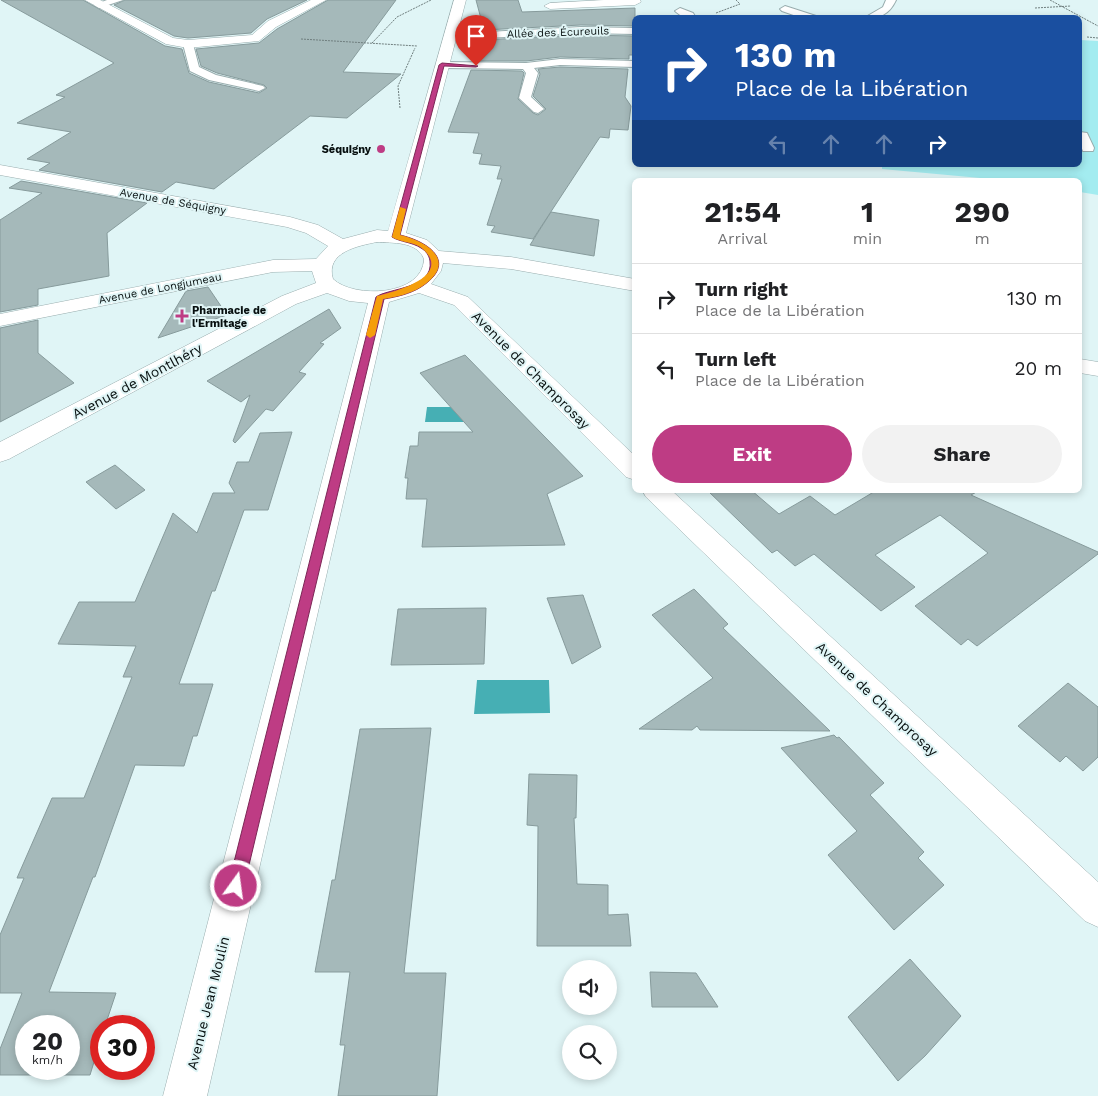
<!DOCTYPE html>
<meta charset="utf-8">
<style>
:root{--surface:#fff;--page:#f2f2f2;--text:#202124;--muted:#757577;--line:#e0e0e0;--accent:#be3c84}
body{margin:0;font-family:"Work Sans",sans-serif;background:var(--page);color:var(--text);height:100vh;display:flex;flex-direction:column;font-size:19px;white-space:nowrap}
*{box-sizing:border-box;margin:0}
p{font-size:16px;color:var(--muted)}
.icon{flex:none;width:28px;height:28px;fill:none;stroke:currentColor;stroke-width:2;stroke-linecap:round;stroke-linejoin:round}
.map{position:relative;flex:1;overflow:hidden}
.sheet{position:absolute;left:632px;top:178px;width:450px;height:315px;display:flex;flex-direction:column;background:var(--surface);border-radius:8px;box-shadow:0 2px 8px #0003}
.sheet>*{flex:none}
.top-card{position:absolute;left:632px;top:15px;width:450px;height:152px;border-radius:8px;box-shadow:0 2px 8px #0003;background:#1a4fa0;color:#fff;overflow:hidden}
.fabs{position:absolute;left:562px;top:960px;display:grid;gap:10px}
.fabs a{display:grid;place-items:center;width:55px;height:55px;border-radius:50%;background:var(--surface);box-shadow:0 2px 8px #0003;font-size:25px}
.speed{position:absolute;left:15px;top:1015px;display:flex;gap:10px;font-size:25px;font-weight:700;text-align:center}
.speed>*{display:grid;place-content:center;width:65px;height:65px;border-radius:50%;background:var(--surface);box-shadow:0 2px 8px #0003;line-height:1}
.speed small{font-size:12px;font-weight:400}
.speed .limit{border:8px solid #d22;background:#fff;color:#111}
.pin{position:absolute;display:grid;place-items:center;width:42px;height:42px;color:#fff;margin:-51px -21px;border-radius:50% 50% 50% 0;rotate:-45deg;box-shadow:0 0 5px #0007}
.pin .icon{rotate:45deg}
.me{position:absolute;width:55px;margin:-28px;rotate:14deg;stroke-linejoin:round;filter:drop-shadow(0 0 4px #0008)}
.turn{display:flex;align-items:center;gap:18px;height:105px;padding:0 20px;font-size:22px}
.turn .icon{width:65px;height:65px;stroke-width:2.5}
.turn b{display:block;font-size:35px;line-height:42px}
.lanes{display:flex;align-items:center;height:48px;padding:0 20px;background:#0003;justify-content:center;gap:25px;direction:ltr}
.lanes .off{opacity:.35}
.eta{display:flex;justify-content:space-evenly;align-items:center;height:85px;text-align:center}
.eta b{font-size:30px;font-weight:700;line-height:35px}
.action{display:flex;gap:10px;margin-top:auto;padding:10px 20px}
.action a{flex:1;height:58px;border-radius:30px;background:var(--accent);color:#fff;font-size:20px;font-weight:700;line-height:58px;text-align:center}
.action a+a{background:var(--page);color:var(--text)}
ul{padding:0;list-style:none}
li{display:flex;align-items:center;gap:15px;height:70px;padding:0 20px;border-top:1px solid var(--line)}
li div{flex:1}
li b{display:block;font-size:19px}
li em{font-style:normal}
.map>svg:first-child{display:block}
.green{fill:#a3ecf0}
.water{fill:#46afb4}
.building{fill:#a5b9ba;stroke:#879b9c;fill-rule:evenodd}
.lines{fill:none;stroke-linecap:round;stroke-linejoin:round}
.service-casing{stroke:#99adae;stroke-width:2}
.minor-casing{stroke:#99adae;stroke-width:1}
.path{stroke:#6f7e7e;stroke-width:1;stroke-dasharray:2 1;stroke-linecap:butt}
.service{fill:#fff;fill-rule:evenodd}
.minor{fill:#fff;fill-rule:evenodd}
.route{fill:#be3c84;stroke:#7c2756}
.slow{fill:#f59e0b}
.poi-dot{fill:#be3c84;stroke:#e0f5f6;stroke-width:2}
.labels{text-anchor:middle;stroke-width:4;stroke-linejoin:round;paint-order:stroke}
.far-street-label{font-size:11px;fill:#070f0f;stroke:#e0f5f6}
.far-poi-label{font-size:11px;font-weight:bold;fill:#070f0f;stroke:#e0f5f6;text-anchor:end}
.street-label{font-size:14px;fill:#070f0f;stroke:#e0f5f6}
</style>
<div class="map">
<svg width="1098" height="1096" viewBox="0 0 1098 1096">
<rect width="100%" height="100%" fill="#e0f5f6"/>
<!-- green -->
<path class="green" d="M 1080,40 L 1098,41 L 1098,195 L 1080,192 L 1080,180 L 1002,180 L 882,169 L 882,165 L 1080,165 Z"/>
<!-- water -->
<g class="water">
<path d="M 427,407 L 468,407 L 467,422 L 425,422 Z"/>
<path d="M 477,680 L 549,680 L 550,713 L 474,714 Z"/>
</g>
<!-- building -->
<g class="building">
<path d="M 1,0 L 83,0 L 165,46 L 182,49 L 189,73 L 209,82 L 259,93 L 267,88 L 264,85 L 217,73 L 201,66 L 196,49 L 259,43 L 277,29 L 328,0 L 396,0 L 343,72 L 401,74 L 347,118 L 310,116 L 214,189 L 176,182 L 162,192 L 39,170 L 50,163 L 27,159 L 71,132 L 17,123 L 65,97 L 56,95 L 114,63 Z"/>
<path d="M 125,0 L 307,0 L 267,19 L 251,33 L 188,38 L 174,36 L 114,5 Z"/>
<path d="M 476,0 L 518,0 L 522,12 L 635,8 L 635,26 L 581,25 L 484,30 Z"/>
<path d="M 581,35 L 635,36 L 635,55 L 629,55 L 629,59 L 560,57 L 526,61 L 474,61 L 481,40 Z"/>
<path d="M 560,67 L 628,69 L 625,97 L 631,106 L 628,130 L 610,129 L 609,138 L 600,137 L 533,239 L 491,232 L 495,226 L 487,225 L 502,179 L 497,179 L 501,166 L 479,164 L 482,154 L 473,153 L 479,133 L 448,132 L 471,70 L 522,71 L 524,73 L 518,99 L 533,113 L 538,115 L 546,109 L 533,96 L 540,74 L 538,69 Z"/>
<path d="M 21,181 L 147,203 L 107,233 L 109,276 L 38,289 L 38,305 L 0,312 L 0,220 L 42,193 L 9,188 Z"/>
<path d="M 551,212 L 599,220 L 594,256 L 530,245 Z"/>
<path d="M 208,287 L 227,315 L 158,338 L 186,291 Z"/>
<path d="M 329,309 L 341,328 L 320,343 L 324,344 L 299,372 L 306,374 L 273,411 L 266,409 L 235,443 L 233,441 L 250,395 L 241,402 L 207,381 Z"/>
<path d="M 38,320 L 38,353 L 74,383 L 0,422 L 0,328 Z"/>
<path d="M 465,355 L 583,476 L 547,494 L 565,545 L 422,547 L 427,499 L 406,499 L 408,478 L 405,478 L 410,446 L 418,446 L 419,432 L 473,432 L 420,373 Z"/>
<path d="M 292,432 L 268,510 L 244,510 L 215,591 L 212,591 L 179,684 L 213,684 L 197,736 L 193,736 L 184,766 L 135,765 L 95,877 L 93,877 L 49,992 L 116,993 L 105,1026 L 101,1026 L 101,1039 L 90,1075 L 0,1075 L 0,1049 L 22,993 L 0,993 L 0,935 L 24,878 L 17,878 L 52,798 L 84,798 L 132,677 L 123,677 L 136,646 L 58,644 L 79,602 L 135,602 L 173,513 L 197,533 L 213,493 L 235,493 L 229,483 L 237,462 L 249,462 L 260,433 ZM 26,1026 L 69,1026 L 69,1069 L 26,1069 Z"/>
<path d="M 115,465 L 145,490 L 116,509 L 86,482 Z"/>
<path d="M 707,490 L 751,490 L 779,514 L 810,496 L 835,515 L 877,490 L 980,490 L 971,495 L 1098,552 L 1098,554 L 977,646 L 968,639 L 961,645 L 915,606 L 988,553 L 940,515 L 875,555 L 915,587 L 881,611 L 814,554 L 795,566 L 777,550 L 772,553 Z"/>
<path d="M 694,589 L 728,624 L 723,628 L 830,731 L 700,730 L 697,726 L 692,730 L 639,729 L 713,678 L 652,615 Z"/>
<path d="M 583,595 L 601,647 L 572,664 L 547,598 Z"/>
<path d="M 486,608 L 484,664 L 391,665 L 398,609 Z"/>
<path d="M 1068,683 L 1098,707 L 1098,757 L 1083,771 L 1066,756 L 1060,762 L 1018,726 Z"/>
<path d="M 431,728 L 404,973 L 446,973 L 437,1096 L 338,1096 L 345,1045 L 340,1045 L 350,972 L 315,972 L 332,880 L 335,880 L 360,729 Z"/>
<path d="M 834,735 L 837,738 L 839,737 L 884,783 L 870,795 L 924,852 L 918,858 L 944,885 L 894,930 L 828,855 L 857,831 L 781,748 Z"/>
<path d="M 529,774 L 577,775 L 576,818 L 574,818 L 577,884 L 608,885 L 608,915 L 628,914 L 631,946 L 537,946 L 538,826 L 527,825 Z"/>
<path d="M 910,959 L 961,1016 L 925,1056 L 898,1081 L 848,1017 Z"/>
<path d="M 650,972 L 696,973 L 718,1007 L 652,1007 Z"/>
</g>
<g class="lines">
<!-- service casing -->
<g class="service-casing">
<g id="service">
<path d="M 107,0 L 123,0 L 99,8 L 94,5 Z"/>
<path d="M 886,0 L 896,0 C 889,15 880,18 864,18 L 883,7 Z"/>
<path d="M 785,6 L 816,16 L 818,18 L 802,18 L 782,11 L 780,9 Z"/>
<path d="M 680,8 L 693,13 L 696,18 C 688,18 681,17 675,11 Z"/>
<path d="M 581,27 L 635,28 L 635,34 L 581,33 L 450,40 L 445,37 L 450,34 Z"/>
<path d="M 188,41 L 193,44 L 199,67 L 216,75 L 263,86 L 265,88 L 259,91 L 209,80 L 190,71 L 183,44 Z"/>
<path d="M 560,59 L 635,61 L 635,67 L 560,65 L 534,68 L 538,73 L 531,97 L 544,109 L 538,113 L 534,112 L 519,98 L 526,73 L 523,69 L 441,68 L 436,65 L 441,62 L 526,63 Z"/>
<path d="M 1080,132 L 1087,133 L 1094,148 L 1093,151 L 1083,151 L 1080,144 Z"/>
</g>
</g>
<!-- minor casing -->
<g class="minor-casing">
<g id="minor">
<path d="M 85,0 L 100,0 L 173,38 L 188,40 L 252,35 L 268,21 L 311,0 L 326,0 L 276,27 L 259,41 L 188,48 L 166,44 Z"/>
<path d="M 454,0 L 466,0 L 406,233 L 427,240 L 439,251 L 511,257 L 635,279 L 635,291 L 511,269 L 443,263 L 441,271 L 431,284 L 468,297 L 635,456 L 635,480 L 626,477 L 454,305 L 419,293 L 389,302 L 207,1096 L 163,1096 L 368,303 L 349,301 L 327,293 L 296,304 L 9,459 L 0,462 L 0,442 L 282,296 L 316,283 L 312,271 L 273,272 L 0,326 L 0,314 L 273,260 L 316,259 L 328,246 L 306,233 L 287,227 L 0,175 L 0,165 L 290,217 L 318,225 L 343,239 L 377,230 L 388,231 ZM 377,242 C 392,243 417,241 424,259 C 423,296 354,299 333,279 C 325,252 358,246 377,242 Z"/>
<path d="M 604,0 L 640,0 L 641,2 L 635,5 L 550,9 L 544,6 L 550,3 Z"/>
<path d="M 1080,359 L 1098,362 L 1098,376 L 1080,373 Z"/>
<path d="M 642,490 L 671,490 L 1098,882 L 1098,927 L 1085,921 L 646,497 Z"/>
</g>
</g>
<!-- path -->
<g class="path">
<path d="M 1050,0 L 1098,26"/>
<path d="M 1035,8 L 1071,6"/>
<path d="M 716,13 L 740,4 L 736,0"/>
<path d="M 1087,37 L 1098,38"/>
<path d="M 301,39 L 417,46"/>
<path d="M 372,43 L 397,17 L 431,0"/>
<path d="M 400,108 L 398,86 L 415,48"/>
</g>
<!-- service -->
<use href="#service" class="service"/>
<!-- minor -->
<use href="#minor" class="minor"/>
</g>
<!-- route -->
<path class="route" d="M 442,63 L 478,66 L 476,67 L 444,66 L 400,235 C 430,242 458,263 421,287 C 410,294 396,297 384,299 L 244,886 L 241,892 L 236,894 L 230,892 L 228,886 L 376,297 C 388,288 434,289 430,261 C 429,255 426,251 421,248 C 412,242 400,242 392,237 L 439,65 Z"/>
<!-- slow -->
<path class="slow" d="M 400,207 L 406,209 L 400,235 C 430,242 458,263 421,287 C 410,294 396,297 383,299 L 375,335 L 370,338 L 366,335 L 377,296 C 393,292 452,277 424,250 C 415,241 401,243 392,237 Z"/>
<!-- markers -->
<g class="poi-dot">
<circle cx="381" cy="149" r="5"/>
<path d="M179.5 308.5h5v5h5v5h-5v5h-5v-5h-5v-5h5z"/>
</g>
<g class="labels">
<!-- far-street labels -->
<g class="far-street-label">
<text transform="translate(558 32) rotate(-2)" y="4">Allée des Écureuils</text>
<text transform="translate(173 201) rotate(10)" y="4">Avenue de Séquigny</text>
<text transform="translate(160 288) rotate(-11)" y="4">Avenue de Longjumeau</text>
</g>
<!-- far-poi labels -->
<g class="far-poi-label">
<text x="371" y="153">Séquigny</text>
<text x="192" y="314" text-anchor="start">Pharmacie de<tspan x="192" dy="13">l'Ermitage</tspan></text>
</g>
<!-- street labels -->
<g class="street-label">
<text transform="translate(531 370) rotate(45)" y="5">Avenue de Champrosay</text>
<text transform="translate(137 381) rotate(-28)" y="5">Avenue de Montlhéry</text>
<text transform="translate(877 699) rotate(43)" y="5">Avenue de Champrosay</text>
<text transform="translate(208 1003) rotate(-76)" y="5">Avenue Jean Moulin</text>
</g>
</g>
</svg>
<div class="fabs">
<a><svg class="icon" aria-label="sound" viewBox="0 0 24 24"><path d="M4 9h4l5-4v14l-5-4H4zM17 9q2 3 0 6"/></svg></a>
<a><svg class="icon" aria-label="search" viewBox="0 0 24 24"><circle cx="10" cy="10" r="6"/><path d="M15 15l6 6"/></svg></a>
</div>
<div class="speed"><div>20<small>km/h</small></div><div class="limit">30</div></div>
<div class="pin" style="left:476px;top:66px;background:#d93025"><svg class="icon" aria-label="arrive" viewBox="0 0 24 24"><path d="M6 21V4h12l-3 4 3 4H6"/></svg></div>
<svg class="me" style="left:236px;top:886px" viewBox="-20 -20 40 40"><circle r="17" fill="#be3c84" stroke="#fff" stroke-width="3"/><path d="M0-11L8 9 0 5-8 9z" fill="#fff"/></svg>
<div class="top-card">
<div class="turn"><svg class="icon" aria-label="right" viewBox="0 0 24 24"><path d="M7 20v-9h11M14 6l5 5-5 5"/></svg><div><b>130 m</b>Place de la Libération</div></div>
<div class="lanes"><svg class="icon off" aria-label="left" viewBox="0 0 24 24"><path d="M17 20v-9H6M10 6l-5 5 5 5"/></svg><svg class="icon off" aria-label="ahead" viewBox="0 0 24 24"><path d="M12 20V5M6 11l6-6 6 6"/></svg><svg class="icon off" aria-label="ahead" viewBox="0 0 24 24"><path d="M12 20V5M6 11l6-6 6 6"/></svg><svg class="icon" aria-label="right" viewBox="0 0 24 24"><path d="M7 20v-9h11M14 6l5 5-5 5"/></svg></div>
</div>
<section class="sheet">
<div class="eta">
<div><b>21:54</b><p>Arrival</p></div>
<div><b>1</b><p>min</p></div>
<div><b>290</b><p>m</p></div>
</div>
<ul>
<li><svg class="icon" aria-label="right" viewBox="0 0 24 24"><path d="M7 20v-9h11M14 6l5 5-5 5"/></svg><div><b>Turn right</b><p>Place de la Libération</p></div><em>130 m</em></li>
<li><svg class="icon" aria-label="left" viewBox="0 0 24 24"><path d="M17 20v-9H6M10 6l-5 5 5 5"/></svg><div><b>Turn left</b><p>Place de la Libération</p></div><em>20 m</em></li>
</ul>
<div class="action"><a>Exit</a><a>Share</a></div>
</section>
</div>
